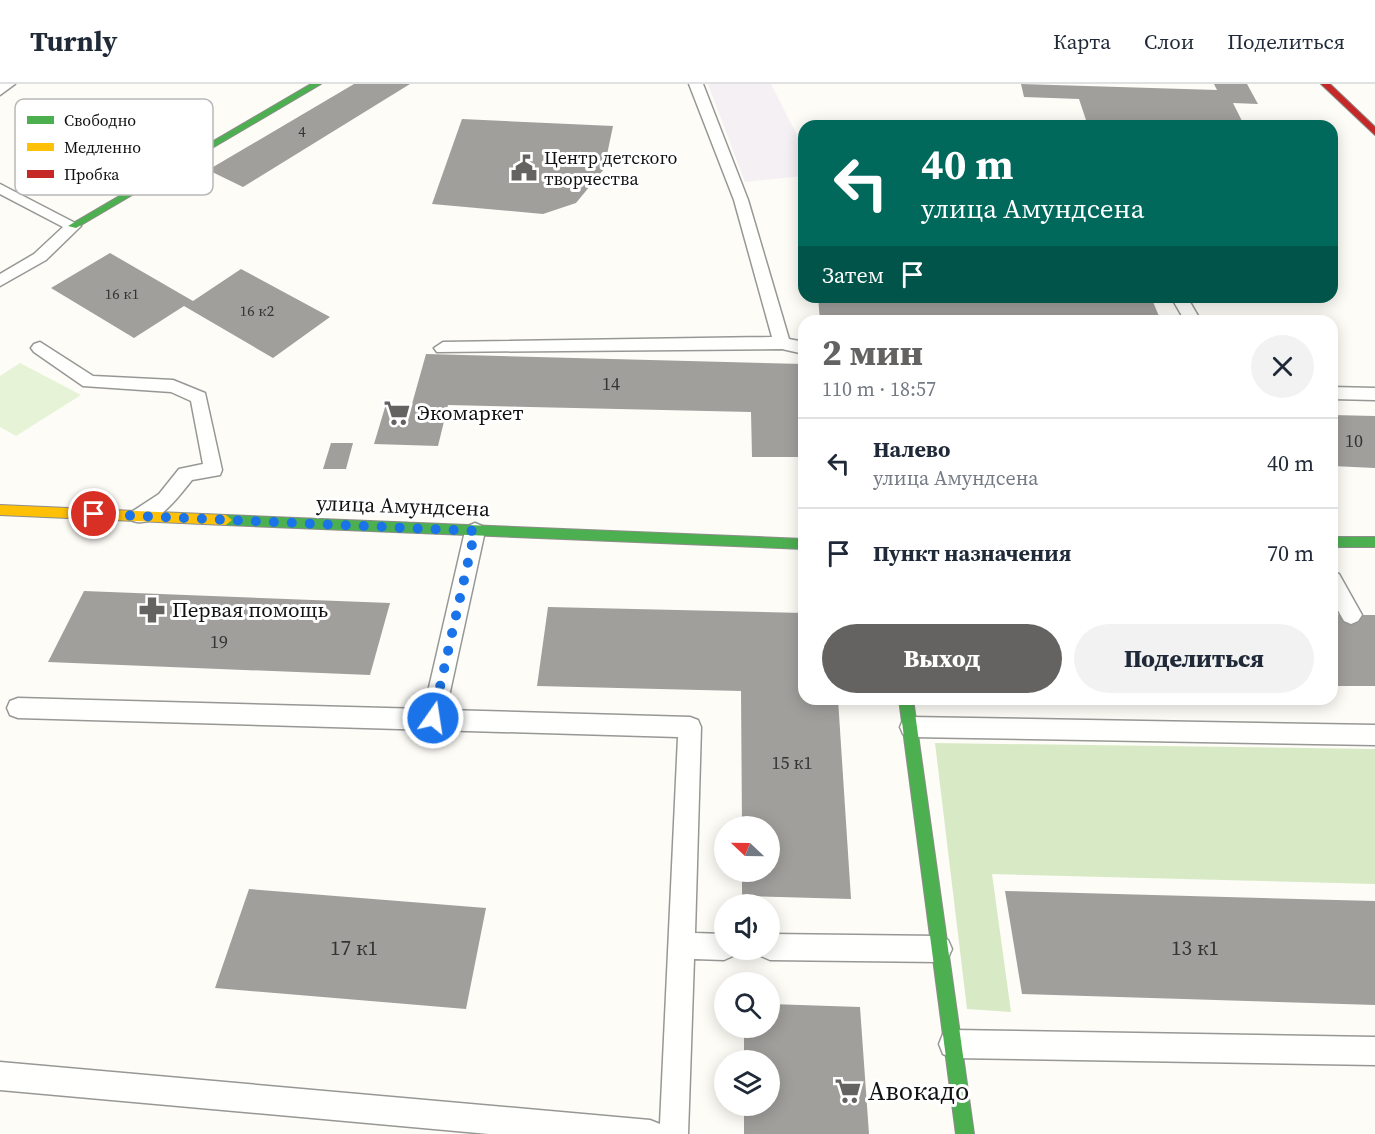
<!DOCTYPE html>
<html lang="ru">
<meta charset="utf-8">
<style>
:root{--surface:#fff;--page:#f2f2f3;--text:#1f2937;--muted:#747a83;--line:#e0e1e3;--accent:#646362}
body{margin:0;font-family:"Source Serif 4",serif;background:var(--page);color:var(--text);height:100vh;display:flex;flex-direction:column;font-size:22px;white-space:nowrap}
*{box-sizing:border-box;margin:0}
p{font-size:20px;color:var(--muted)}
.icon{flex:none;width:33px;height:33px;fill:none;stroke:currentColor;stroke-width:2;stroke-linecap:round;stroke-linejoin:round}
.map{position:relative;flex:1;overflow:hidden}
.drawer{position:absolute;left:798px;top:231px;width:540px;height:390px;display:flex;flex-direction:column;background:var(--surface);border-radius:18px;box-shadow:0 3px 15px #0003}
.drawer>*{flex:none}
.top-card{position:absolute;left:798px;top:36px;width:540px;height:183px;border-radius:18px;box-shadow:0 3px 15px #0003;background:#00695c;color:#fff;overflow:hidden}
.needle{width:39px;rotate:292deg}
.buttons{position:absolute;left:714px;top:732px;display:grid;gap:12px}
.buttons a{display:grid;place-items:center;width:66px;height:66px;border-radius:50%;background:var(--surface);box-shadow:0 3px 15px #0003;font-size:30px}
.pin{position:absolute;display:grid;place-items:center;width:51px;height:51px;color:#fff;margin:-26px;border:3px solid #fff;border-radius:50%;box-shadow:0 2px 6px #0007}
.me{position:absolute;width:66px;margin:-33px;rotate:13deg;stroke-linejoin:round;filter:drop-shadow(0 0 4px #0008)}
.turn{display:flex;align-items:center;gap:21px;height:126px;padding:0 24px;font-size:27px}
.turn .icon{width:78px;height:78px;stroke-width:2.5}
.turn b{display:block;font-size:42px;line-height:51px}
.then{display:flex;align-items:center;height:57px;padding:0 24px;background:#0003;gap:12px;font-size:22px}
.round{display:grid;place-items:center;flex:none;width:63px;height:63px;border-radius:32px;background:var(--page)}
.overview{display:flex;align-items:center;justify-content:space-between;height:102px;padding:0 24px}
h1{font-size:36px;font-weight:800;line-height:45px;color:var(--accent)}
.button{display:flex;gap:12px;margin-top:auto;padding:12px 24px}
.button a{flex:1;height:69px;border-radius:36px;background:var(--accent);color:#fff;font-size:24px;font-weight:800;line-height:69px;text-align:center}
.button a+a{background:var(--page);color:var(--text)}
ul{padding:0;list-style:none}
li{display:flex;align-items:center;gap:18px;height:90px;padding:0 24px;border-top:2px solid var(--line)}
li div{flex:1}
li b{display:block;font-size:22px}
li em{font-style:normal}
header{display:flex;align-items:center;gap:36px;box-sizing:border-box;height:84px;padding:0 30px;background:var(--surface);border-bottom:2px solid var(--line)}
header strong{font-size:28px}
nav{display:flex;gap:33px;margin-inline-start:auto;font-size:21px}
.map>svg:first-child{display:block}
.industrial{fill:#f5f0f3}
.green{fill:#e7f3d7}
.forest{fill:#d8eac5}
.building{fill:#a19f9c}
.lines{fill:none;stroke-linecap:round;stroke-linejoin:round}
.lane-casing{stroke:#979795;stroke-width:3}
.fast-casing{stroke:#8e8d8b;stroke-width:2}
.slow-casing{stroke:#8e8d8b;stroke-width:2}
.jam-casing{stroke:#8e8d8b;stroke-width:2}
.lane{fill:#fffffe;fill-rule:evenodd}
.fast{fill:#4caf50;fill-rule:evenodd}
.slow{fill:#ffc107;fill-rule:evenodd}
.jam{fill:#c62828;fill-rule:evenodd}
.route{stroke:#1a73e8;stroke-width:10;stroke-dasharray:0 18}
.labels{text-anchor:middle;stroke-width:6;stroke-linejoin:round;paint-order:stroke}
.far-number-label{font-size:15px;fill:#353434}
.far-poi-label{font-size:18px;fill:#111;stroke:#fff;text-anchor:start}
.number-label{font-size:18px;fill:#353434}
.poi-label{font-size:21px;fill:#111;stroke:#fff;text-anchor:start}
.street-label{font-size:21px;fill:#111;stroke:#fff}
.near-number-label{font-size:21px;fill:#353434}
.near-poi-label{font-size:26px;fill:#111;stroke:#fff;text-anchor:start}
.key{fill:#fff;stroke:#b8b8b8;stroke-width:1.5}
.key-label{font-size:16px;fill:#111}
</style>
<header>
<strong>Turnly</strong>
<nav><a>Карта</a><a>Слои</a><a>Поделиться</a></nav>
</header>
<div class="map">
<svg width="1375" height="1050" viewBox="0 0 1375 1050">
<rect width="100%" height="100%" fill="#fdfcf7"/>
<!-- industrial -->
<path class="industrial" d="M 708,0 L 771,0 L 804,65 L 804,92 L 745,98 Z"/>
<!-- green -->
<path class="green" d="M 20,279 L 81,311 L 16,352 L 0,343 L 0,292 Z"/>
<!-- forest -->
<path class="forest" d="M 935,659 L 1375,665 L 1375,800 L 992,790 L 1011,928 L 967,925 Z"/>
<!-- building -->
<g class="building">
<path d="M 354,0 L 410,0 L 243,103 L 208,86 Z"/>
<path d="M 1021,0 L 1217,6 L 1214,0 L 1247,0 L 1258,20 L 1233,19 L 1244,41 L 1086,36 L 1079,15 L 1024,13 Z"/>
<path d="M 462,35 L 613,42 L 604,85 L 576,119 L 543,130 L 432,120 Z"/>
<path d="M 110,169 L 193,217 L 241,185 L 330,233 L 273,274 L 184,222 L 134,254 L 51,204 Z"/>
<path d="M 818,213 L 1151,213 L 1161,237 L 820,237 Z"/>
<path d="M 426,270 L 804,280 L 804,373 L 752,373 L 751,328 L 448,321 L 438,362 L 374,360 L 386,320 L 412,320 Z"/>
<path d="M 1332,331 L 1375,332 L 1375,384 L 1332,382 Z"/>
<path d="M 331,359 L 353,359 L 346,385 L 323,385 Z"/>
<path d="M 84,507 L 390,519 L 370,591 L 48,578 Z"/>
<path d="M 548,523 L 804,529 L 804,615 L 838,615 L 851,815 L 742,812 L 742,788 L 770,788 L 770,742 L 742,742 L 741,607 L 537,602 Z"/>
<rect x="1332" y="531" width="43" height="71"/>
<path d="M 249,805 L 486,824 L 466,925 L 215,904 Z"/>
<path d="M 1005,807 L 1375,817 L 1375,921 L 1022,910 Z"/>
<path d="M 770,920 L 860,923 L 869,1050 L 744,1050 L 744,1022 L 770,1022 L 770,976 L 744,976 L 744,944 L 770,944 Z"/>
</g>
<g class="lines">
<!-- lane casing -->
<g class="lane-casing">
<g id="lane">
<path d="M 0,0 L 15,0 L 0,11 Z"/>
<path d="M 689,0 L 703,0 L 748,116 L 789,255 L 804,258 L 804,270 L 782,265 L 437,268 L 434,264 L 443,258 L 772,253 L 734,116 Z"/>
<path d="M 0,100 L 81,142 L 46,176 L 0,202 L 0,190 L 34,170 L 63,143 L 0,110 Z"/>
<path d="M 1171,213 L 1187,213 L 1201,237 L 1185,237 Z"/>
<path d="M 40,258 L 93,292 L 173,296 L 205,309 L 222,386 L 220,391 L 192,396 C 179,412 156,445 133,437 L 130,432 L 133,427 L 159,410 L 179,385 L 203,380 L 191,317 L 171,308 L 83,302 L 34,268 L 31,264 L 34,260 Z"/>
<path d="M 1332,303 L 1375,304 L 1375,316 L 1332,315 Z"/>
<path d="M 475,439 L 482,442 L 485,447 L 446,626 L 690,633 L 698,636 L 701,643 L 695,849 L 724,850 L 724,866 L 736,866 L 733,872 L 724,876 L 694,875 L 688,1050 L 489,1050 L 0,1006 L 0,978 L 650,1036 L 660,1040 L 678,653 L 18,634 L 10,631 L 7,624 L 10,617 L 18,614 L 424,625 L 465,447 L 468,442 Z"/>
<path d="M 1332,488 L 1339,490 L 1362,531 L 1358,537 L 1351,540 L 1344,537 L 1332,516 Z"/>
<path d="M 911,633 L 1375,641 L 1375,661 L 911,653 L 903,650 L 900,643 L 903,636 Z"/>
<path d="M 770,850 L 939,852 L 948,856 L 952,865 L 948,874 L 939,878 L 770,876 L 761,872 L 758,866 L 770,866 Z"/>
<path d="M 953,946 L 1375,953 L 1375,981 L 953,974 L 943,970 L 939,960 L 943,950 Z"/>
</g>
</g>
<!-- fast casing -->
<g class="fast-casing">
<g id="fast">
<path d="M 311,0 L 321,0 L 76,144 L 68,142 Z"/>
<path d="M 226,431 L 804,455 L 804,465 L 226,441 L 220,436 Z"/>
<rect x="1332" y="453" width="43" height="10"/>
<path d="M 899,615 L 913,615 L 974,1050 L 956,1050 Z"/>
</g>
</g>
<!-- slow casing -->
<g class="slow-casing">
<path id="slow" d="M 0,421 L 226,431 L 232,436 L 226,441 L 0,431 Z"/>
</g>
<!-- jam casing -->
<g class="jam-casing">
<path id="jam" d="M 1321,0 L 1330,0 L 1375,43 L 1375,51 Z"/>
</g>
<!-- lane -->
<use href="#lane" class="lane"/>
<!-- fast -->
<use href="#fast" class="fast"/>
<!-- slow -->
<use href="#slow" class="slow"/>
<!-- jam -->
<use href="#jam" class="jam"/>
</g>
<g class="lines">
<!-- route -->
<path class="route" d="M 94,430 L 475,447 L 433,634"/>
</g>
<!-- icons -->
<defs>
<g id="civic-bare" transform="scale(2.07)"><path d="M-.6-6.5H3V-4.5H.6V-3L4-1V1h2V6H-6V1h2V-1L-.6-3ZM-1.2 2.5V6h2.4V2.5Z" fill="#646362" stroke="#fff" stroke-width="2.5" paint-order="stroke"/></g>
<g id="supermarket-bare" transform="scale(2.07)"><path d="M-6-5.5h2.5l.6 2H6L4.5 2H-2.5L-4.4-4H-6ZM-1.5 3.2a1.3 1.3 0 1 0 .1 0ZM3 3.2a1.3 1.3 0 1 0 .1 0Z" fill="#646362" stroke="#fff" stroke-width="2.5" paint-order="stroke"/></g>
<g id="pharmacy-bare" transform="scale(2.07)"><path d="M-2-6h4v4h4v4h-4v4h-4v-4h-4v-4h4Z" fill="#646362" stroke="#fff" stroke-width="2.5" paint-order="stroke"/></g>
</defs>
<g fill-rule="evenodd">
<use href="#civic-bare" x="524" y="84"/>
<use href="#supermarket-bare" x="397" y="329"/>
<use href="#pharmacy-bare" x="152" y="526"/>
<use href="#supermarket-bare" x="848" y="1007"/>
</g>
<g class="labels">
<!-- far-number labels -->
<g class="far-number-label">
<text x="302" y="53">4</text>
<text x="122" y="215">16 к1</text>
<text x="257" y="232">16 к2</text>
</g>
<!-- far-poi labels -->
<g class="far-poi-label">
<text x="544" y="80">Центр детского<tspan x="544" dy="21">творчества</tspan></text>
</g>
<!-- number labels -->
<g class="number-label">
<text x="611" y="306">14</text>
<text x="1354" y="363">10</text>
<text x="219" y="564">19</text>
<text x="792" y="685">15 к1</text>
</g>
<!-- poi labels -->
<g class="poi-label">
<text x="417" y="336">Экомаркет</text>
<text x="172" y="533">Первая помощь</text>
</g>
<!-- street labels -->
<g class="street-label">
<text transform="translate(403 422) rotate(2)" y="7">улица Амундсена</text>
</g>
<!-- near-number labels -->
<g class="near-number-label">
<text x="354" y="871">17 к1</text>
<text x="1195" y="871">13 к1</text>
</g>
<!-- near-poi labels -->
<g class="near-poi-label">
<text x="868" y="1016">Авокадо</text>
</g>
</g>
<!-- legend -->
<rect x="15" y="15" width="198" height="96" rx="9" class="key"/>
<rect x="27" y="32" width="27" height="8" fill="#4caf50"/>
<rect x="27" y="59" width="27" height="8" fill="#ffc107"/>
<rect x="27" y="86" width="27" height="8" fill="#c62828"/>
<g class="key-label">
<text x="64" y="42">Свободно</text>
<text x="64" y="69">Медленно</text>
<text x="64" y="96">Пробка</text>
</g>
</svg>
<div class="buttons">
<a><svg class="needle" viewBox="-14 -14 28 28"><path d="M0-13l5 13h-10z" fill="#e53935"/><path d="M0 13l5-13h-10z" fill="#747a83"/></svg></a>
<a><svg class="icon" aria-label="sound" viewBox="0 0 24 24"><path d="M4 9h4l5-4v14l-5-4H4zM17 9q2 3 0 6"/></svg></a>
<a><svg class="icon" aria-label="search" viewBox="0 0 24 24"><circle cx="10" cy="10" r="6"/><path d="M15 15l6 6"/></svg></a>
<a><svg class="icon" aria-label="layers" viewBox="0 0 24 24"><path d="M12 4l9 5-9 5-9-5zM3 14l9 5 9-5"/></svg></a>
</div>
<div class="pin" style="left:94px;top:430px;background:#d93025"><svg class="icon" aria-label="arrive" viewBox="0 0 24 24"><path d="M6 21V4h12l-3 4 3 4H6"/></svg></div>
<svg class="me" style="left:433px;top:634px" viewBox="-20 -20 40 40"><circle r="17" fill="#1a73e8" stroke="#fff" stroke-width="3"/><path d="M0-11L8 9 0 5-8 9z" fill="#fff"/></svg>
<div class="top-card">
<div class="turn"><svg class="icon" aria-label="left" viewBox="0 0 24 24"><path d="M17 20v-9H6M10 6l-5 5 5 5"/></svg><div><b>40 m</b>улица Амундсена</div></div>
<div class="then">Затем<svg class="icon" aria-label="arrive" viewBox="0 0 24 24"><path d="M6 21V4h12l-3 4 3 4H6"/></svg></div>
</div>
<section class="drawer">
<div class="overview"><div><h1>2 мин</h1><p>110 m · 18:57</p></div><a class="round"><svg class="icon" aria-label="close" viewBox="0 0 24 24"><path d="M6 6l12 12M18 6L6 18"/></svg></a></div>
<ul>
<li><svg class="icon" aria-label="left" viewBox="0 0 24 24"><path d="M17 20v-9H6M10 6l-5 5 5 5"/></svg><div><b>Налево</b><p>улица Амундсена</p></div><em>40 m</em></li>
<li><svg class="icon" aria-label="arrive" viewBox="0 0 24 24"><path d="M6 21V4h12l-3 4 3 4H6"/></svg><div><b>Пункт назначения</b></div><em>70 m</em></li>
</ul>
<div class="button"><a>Выход</a><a>Поделиться</a></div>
</section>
</div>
